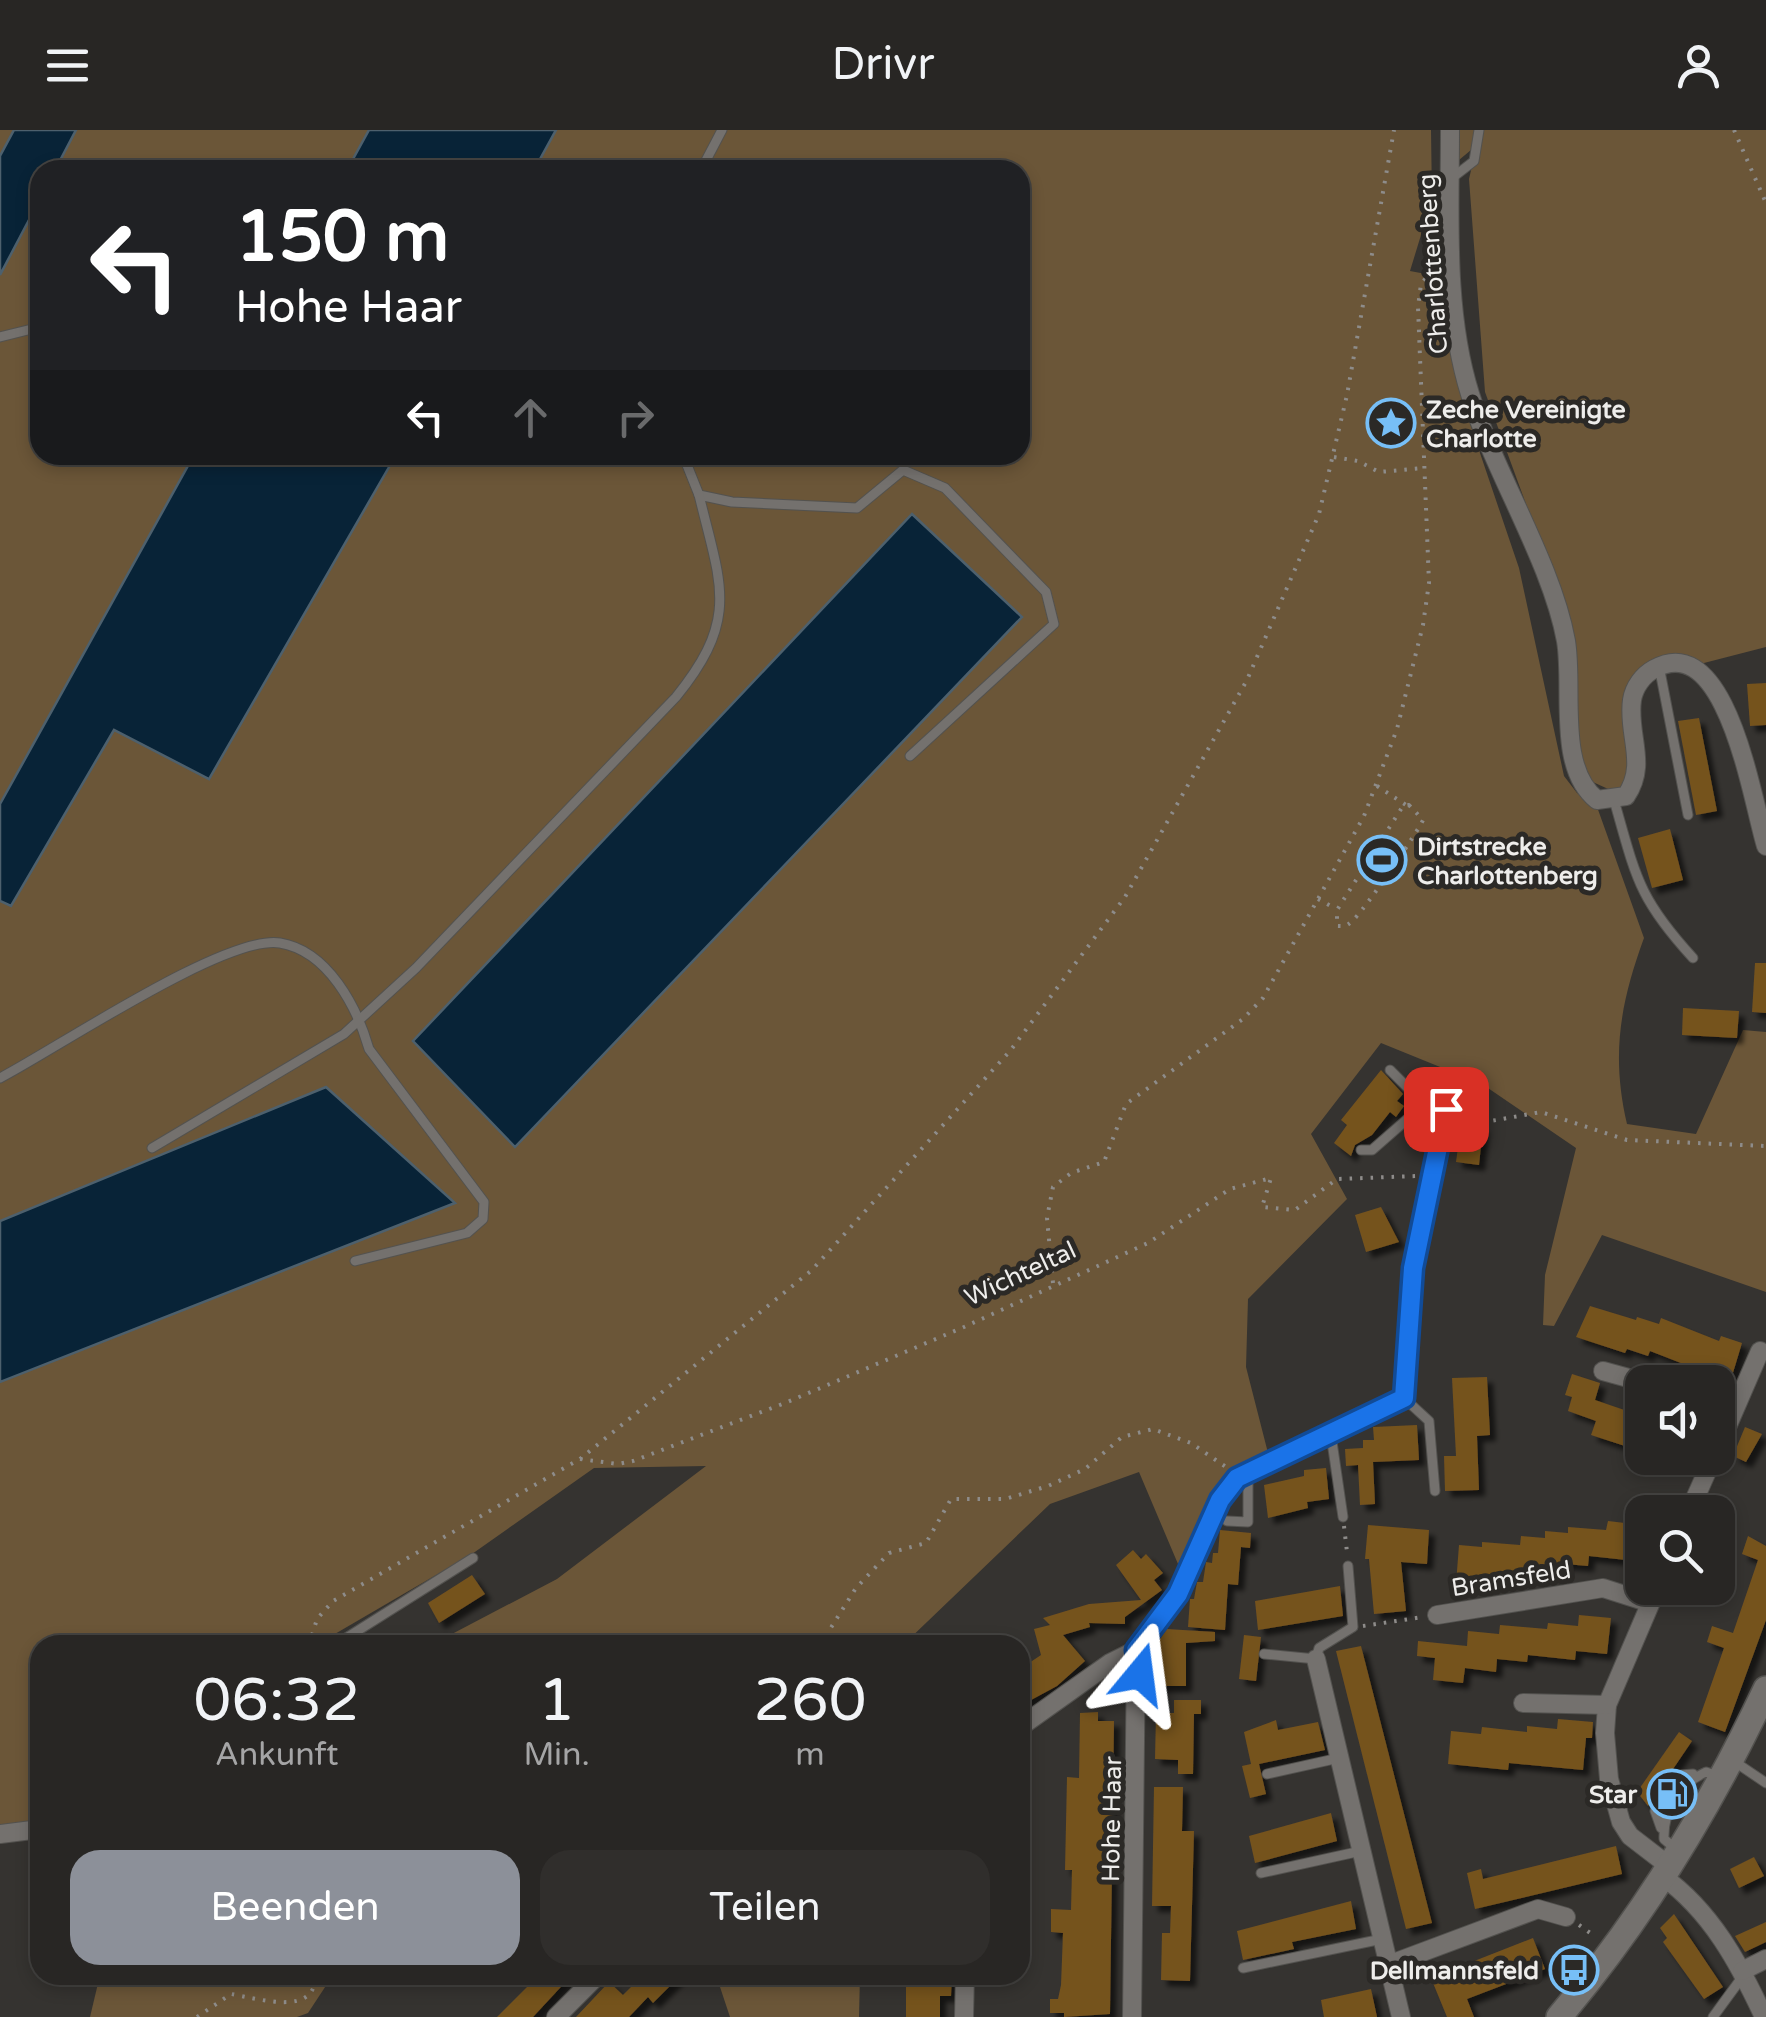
<!DOCTYPE html>
<html lang="de">
<style>
:root{--surface:#282624;--page:#302e2c;--text:#f1f3f6;--muted:#a5a5a6;--line:#444341;--accent:#8c9099}
body{margin:0;font-family:"Varela Round",sans-serif;background:var(--page);color:var(--text);height:100vh;display:flex;flex-direction:column;font-size:38px;white-space:nowrap}
*{box-sizing:border-box;margin:0}
p{font-size:32px;color:var(--muted)}
.icon{flex:none;width:55px;height:55px;fill:none;stroke:currentColor;stroke-width:2;stroke-linecap:round;stroke-linejoin:round}
.map{position:relative;flex:1;overflow:hidden}
.side{position:absolute;left:30px;top:1505px;width:1000px;height:350px;display:flex;flex-direction:column;background:var(--surface);border-radius:30px;box-shadow:0 5px 15px #0003,0 0 0 2px var(--line)}
.side>*{flex:none}
.banner{position:absolute;left:30px;top:30px;width:1000px;height:305px;border-radius:30px;box-shadow:0 5px 15px #0003,0 0 0 2px var(--line);background:#202124;color:#fff;overflow:hidden}
.tools{position:absolute;left:1625px;top:1235px;display:grid;gap:20px}
.tools a{display:grid;place-items:center;width:110px;height:110px;border-radius:20px;background:var(--surface);box-shadow:0 5px 15px #0003,0 0 0 2px var(--line);font-size:50px}
.pin{position:absolute;display:grid;place-items:center;width:85px;height:85px;color:#fff;margin:-42px;border-radius:20px;box-shadow:0 5px 15px #0006}
.me{position:absolute;width:110px;margin:-55px;rotate:16deg;stroke-linejoin:round;filter:drop-shadow(0 0 8px #0008)}
.turn{display:flex;align-items:center;gap:35px;height:210px;padding:0 40px;font-size:45px}
.turn .icon{width:130px;height:130px;stroke-width:2.5}
.turn b{display:block;font-size:70px;line-height:85px}
.lanes{display:flex;align-items:center;height:95px;padding:0 40px;background:#0003;justify-content:center;gap:50px;direction:ltr}
.lanes .off{opacity:.35}
.eta{display:flex;justify-content:space-evenly;align-items:center;height:170px;text-align:center}
.eta b{font-size:60px;font-weight:600;line-height:70px}
.primary-button{display:flex;gap:20px;margin-top:auto;padding:20px 40px}
.primary-button a{flex:1;height:115px;border-radius:30px;background:var(--accent);color:#fff;font-size:40px;font-weight:600;line-height:115px;text-align:center}
.primary-button a+a{background:var(--page);color:var(--text)}
header{display:flex;justify-content:space-between;align-items:center;height:130px;padding:0 40px;background:var(--surface);font-size:45px;font-weight:600}
.map>svg:first-child{display:block}
.green{fill:#6b5638;fill-rule:evenodd}
.water{fill:#082337;stroke:#4d606d;stroke-width:2.5}
.building{fill:#75521e;filter:url(#shadow)}
.lines{fill:none;stroke-linecap:round;stroke-linejoin:round}
.service-casing{stroke:#53524f;stroke-width:11}
.minor-casing{stroke:#53524f;stroke-width:20}
.secondary-casing{stroke:#53524f;stroke-width:28}
.path{stroke:#8e8c8a;stroke-width:4;stroke-dasharray:2.5 8;stroke-linecap:butt}
.service{stroke:#74716e;stroke-width:9}
.minor{stroke:#74716e;stroke-width:18}
.secondary{stroke:#74716e;stroke-width:25}
.route-casing{stroke:#114b97;stroke-width:25}
.route{stroke:#1a73e8;stroke-width:18}
.labels{text-anchor:middle;stroke-width:10;stroke-linejoin:round;paint-order:stroke}
.street-label{font-size:25px;fill:#eeedeb;stroke:#2b2926}
.poi-label{font-size:25px;font-weight:bold;fill:#eeedeb;stroke:#2b2926;text-anchor:start}
</style>
<header><svg class="icon" aria-label="menu" viewBox="0 0 24 24"><path d="M4 6h16M4 12h16M4 18h16"/></svg>Drivr<svg class="icon" aria-label="person" viewBox="0 0 24 24"><circle cx="12" cy="8" r="4"/><path d="M4 21q1-7 8-7t8 7"/></svg></header>
<div class="map">
<svg width="1766" height="1887" viewBox="0 0 1766 1887">
<defs>
<filter id="shadow"><feDropShadow dx="6" dy="6" stdDeviation="2.5" flood-color="#0009"/></filter>
</defs>
<rect width="100%" height="100%" fill="#353330"/>
<!-- green -->
<g class="green">
<path d="M 0,0 L 1431,0 L 1432,69 L 1410,141 L 1426,144 L 1448,199 L 1462,270 L 1519,438 L 1564,646 L 1577,663 L 1596,674 L 1644,808 C 1620,874 1611,925 1627,994 L 1696,1004 L 1743,900 L 1766,902 L 1766,1162 L 1602,1105 L 1554,1196 L 1543,1195 L 1545,1145 L 1576,1018 L 1482,954 L 1381,913 L 1311,1004 L 1347,1069 L 1248,1169 L 1246,1237 L 1268,1323 L 1234,1338 L 1178,1434 L 1139,1342 L 1050,1374 L 903,1515 L 431,1515 L 557,1449 L 706,1336 L 594,1338 L 472,1424 L 316,1515 L 40,1515 L 40,1697 L 0,1702 ZM 40,40 L 1020,40 L 1020,325 L 40,325 Z"/>
<path d="M 1460,0 L 1766,0 L 1766,517 L 1638,550 L 1631,648 L 1617,663 L 1584,648 L 1545,426 L 1485,262 L 1469,49 L 1477,15 L 1459,30 Z"/>
<path d="M 100,1845 L 333,1845 L 308,1883 L 297,1887 L 90,1887 Z"/>
<path d="M 729,1845 L 860,1845 L 859,1887 L 730,1887 L 719,1854 Z"/>
</g>
<!-- water -->
<g class="water">
<path d="M 14,0 L 76,0 L 55,40 L 40,40 L 40,69 L 0,145 L 0,26 Z"/>
<path d="M 369,0 L 556,0 L 534,40 L 347,40 Z"/>
<path d="M 194,325 L 396,325 L 209,649 L 114,600 L 11,776 L 0,771 L 0,674 Z"/>
<path d="M 912,384 L 1022,487 L 515,1017 L 413,911 Z"/>
<path d="M 326,957 L 455,1073 L 0,1252 L 0,1091 Z"/>
</g>
<!-- building -->
<g class="building">
<path d="M 1766,553 L 1766,595 L 1750,596 L 1747,554 Z"/>
<path d="M 1699,588 L 1717,681 L 1696,685 L 1678,591 Z"/>
<path d="M 1670,699 L 1683,750 L 1652,758 L 1638,708 Z"/>
<path d="M 1755,833 L 1766,833 L 1766,883 L 1752,882 Z"/>
<path d="M 1683,878 L 1739,881 L 1737,908 L 1682,905 Z"/>
<path d="M 1381,940 L 1403,964 L 1397,971 L 1404,976 L 1396,987 L 1390,982 L 1372,1005 L 1355,1015 L 1351,1026 L 1334,1013 L 1347,995 L 1341,990 Z"/>
<path d="M 1461,995 L 1483,997 L 1479,1035 L 1456,1032 Z"/>
<path d="M 1381,1077 L 1399,1112 L 1366,1122 L 1355,1085 Z"/>
<path d="M 1590,1176 L 1636,1190 L 1637,1187 L 1659,1194 L 1661,1188 L 1719,1211 L 1721,1206 L 1742,1213 L 1732,1246 L 1711,1239 L 1709,1244 L 1650,1221 L 1648,1226 L 1627,1219 L 1625,1223 L 1576,1207 Z"/>
<path d="M 1572,1244 L 1600,1253 L 1595,1270 L 1642,1286 L 1642,1316 L 1632,1312 L 1631,1318 L 1591,1305 L 1596,1291 L 1568,1281 L 1572,1267 L 1565,1265 Z"/>
<path d="M 1487,1247 L 1490,1305 L 1477,1306 L 1479,1360 L 1445,1361 L 1444,1326 L 1456,1326 L 1452,1248 Z"/>
<path d="M 1417,1295 L 1419,1330 L 1373,1332 L 1375,1374 L 1360,1375 L 1358,1335 L 1346,1336 L 1345,1319 L 1363,1318 L 1363,1310 L 1374,1310 L 1373,1297 Z"/>
<path d="M 1745,1297 L 1762,1304 L 1746,1332 L 1733,1326 Z"/>
<path d="M 1326,1338 L 1329,1369 L 1307,1372 L 1308,1378 L 1268,1388 L 1264,1355 L 1304,1346 L 1304,1340 Z"/>
<path d="M 1608,1391 L 1642,1395 L 1642,1426 L 1627,1424 L 1626,1430 L 1589,1426 L 1588,1436 L 1565,1434 L 1565,1441 L 1542,1438 L 1541,1445 L 1503,1442 L 1502,1451 L 1456,1454 L 1459,1415 L 1482,1417 L 1482,1412 L 1520,1415 L 1521,1406 L 1545,1408 L 1545,1401 L 1568,1403 L 1568,1397 L 1606,1400 Z"/>
<path d="M 1368,1395 L 1429,1400 L 1427,1434 L 1401,1432 L 1406,1481 L 1374,1484 L 1369,1429 L 1365,1429 Z"/>
<path d="M 1220,1400 L 1251,1403 L 1250,1418 L 1241,1417 L 1238,1455 L 1228,1454 L 1225,1500 L 1188,1497 L 1190,1469 L 1194,1469 L 1197,1452 L 1203,1452 L 1206,1432 L 1212,1433 L 1213,1423 L 1218,1423 Z"/>
<path d="M 1748,1406 L 1766,1416 L 1766,1490 L 1725,1602 L 1698,1592 L 1724,1518 L 1707,1512 L 1712,1496 L 1733,1503 L 1758,1430 L 1742,1424 Z"/>
<path d="M 1133,1420 L 1141,1429 L 1146,1424 L 1163,1443 L 1154,1450 L 1162,1460 L 1125,1487 L 1125,1494 L 1089,1493 L 1090,1497 L 1063,1505 L 1085,1531 L 1057,1556 L 1020,1576 L 1020,1539 L 1041,1525 L 1034,1499 L 1050,1495 L 1043,1488 L 1089,1474 L 1141,1470 L 1116,1435 Z"/>
<path d="M 472,1445 L 485,1464 L 439,1493 L 428,1473 Z"/>
<path d="M 1340,1456 L 1343,1486 L 1258,1500 L 1255,1471 Z"/>
<path d="M 1579,1485 L 1611,1488 L 1607,1524 L 1576,1521 L 1575,1530 L 1528,1525 L 1527,1532 L 1497,1529 L 1496,1542 L 1465,1538 L 1463,1553 L 1433,1550 L 1435,1528 L 1417,1526 L 1418,1511 L 1467,1516 L 1468,1501 L 1499,1504 L 1500,1495 L 1547,1499 L 1548,1493 L 1578,1496 Z"/>
<path d="M 1167,1499 L 1215,1502 L 1215,1511 L 1186,1513 L 1186,1556 L 1157,1556 L 1157,1523 L 1150,1523 Z"/>
<path d="M 1244,1505 L 1261,1507 L 1256,1551 L 1239,1549 Z"/>
<path d="M 1361,1516 L 1432,1793 L 1406,1799 L 1336,1521 Z"/>
<path d="M 1174,1570 L 1201,1570 L 1201,1584 L 1194,1584 L 1193,1644 L 1178,1644 L 1178,1630 L 1155,1629 L 1156,1583 L 1174,1583 Z"/>
<path d="M 1098,1582 L 1098,1591 L 1114,1591 L 1110,1884 L 1064,1887 L 1064,1883 L 1050,1883 L 1050,1869 L 1058,1869 L 1061,1855 L 1063,1803 L 1051,1802 L 1051,1779 L 1071,1780 L 1072,1740 L 1065,1740 L 1067,1647 L 1079,1648 L 1080,1583 Z"/>
<path d="M 1558,1589 L 1593,1592 L 1592,1608 L 1586,1608 L 1583,1640 L 1509,1633 L 1508,1640 L 1448,1634 L 1451,1601 L 1481,1604 L 1482,1597 L 1527,1602 L 1527,1596 L 1557,1599 Z"/>
<path d="M 1276,1590 L 1278,1600 L 1318,1592 L 1325,1620 L 1259,1634 L 1266,1664 L 1250,1668 L 1242,1636 L 1251,1634 L 1244,1602 Z"/>
<path d="M 1679,1602 L 1692,1611 L 1648,1676 L 1637,1662 Z"/>
<path d="M 1154,1657 L 1183,1657 L 1182,1701 L 1194,1701 L 1190,1851 L 1161,1850 L 1162,1803 L 1170,1803 L 1171,1776 L 1152,1776 Z"/>
<path d="M 1331,1683 L 1337,1711 L 1255,1733 L 1249,1706 Z"/>
<path d="M 1616,1716 L 1622,1744 L 1475,1779 L 1467,1743 L 1481,1739 L 1483,1749 Z"/>
<path d="M 1754,1727 L 1764,1746 L 1739,1758 L 1730,1739 Z"/>
<path d="M 1351,1771 L 1356,1799 L 1292,1812 L 1294,1819 L 1243,1830 L 1237,1801 Z"/>
<path d="M 1674,1784 L 1723,1857 L 1704,1869 L 1663,1812 L 1667,1808 L 1660,1798 Z"/>
<path d="M 1766,1792 L 1766,1812 L 1745,1822 L 1735,1806 Z"/>
<path d="M 1533,1808 L 1545,1839 L 1467,1869 L 1474,1887 L 1447,1887 L 1431,1848 Z"/>
<path d="M 539,1845 L 572,1845 L 533,1887 L 497,1887 Z"/>
<path d="M 643,1845 L 681,1845 L 653,1873 L 648,1867 L 629,1887 L 576,1887 L 609,1852 L 623,1865 Z"/>
<path d="M 906,1845 L 952,1845 L 951,1866 L 940,1866 L 940,1887 L 906,1887 Z"/>
<path d="M 1371,1859 L 1377,1887 L 1324,1887 L 1321,1870 Z"/>
</g>
<g class="lines">
<!-- service casing -->
<g class="service-casing">
<g id="service">
<path d="M 701,40 L 722,0"/>
<path d="M 1452,48 L 1474,31 L 1479,0"/>
<path d="M 0,207 L 40,197"/>
<path d="M 683,325 L 699,365 L 732,372 L 857,378 L 903,340 L 945,358 L 1046,462 L 1054,494 L 910,626"/>
<path d="M 1659,536 L 1688,685"/>
<path d="M 1614,670 C 1636,747 1638,768 1693,828"/>
<path d="M 1390,940 L 1413,963 L 1422,986"/>
<path d="M 0,948 C 56,919 226,804 280,813 C 328,821 357,877 369,919 L 484,1072 L 483,1089 L 467,1103 L 355,1131"/>
<path d="M 152,1018 L 344,904 L 416,838 L 676,567 C 740,488 721,456 699,365"/>
<path d="M 1361,1020 L 1372,1020 L 1412,985 L 1422,986 L 1440,1000"/>
<path d="M 1404,1268 L 1429,1291 L 1435,1361"/>
<path d="M 1331,1305 L 1343,1387"/>
<path d="M 1227,1391 L 1248,1392 L 1248,1342"/>
<path d="M 335,1515 L 473,1428"/>
<path d="M 1264,1524 L 1316,1529 L 1319,1518 L 1353,1497 L 1348,1436"/>
<path d="M 1735,1632 L 1766,1653"/>
<path d="M 1267,1644 L 1339,1628"/>
<path d="M 1661,1698 L 1655,1681 L 1681,1645 L 1693,1644"/>
<path d="M 1678,1721 L 1664,1709 C 1663,1680 1679,1654 1706,1642 L 1717,1646"/>
<path d="M 1261,1743 L 1361,1721"/>
<path d="M 1243,1838 L 1382,1809"/>
<path d="M 1713,1887 L 1743,1846"/>
</g>
</g>
<!-- minor casing -->
<g class="minor-casing">
<g id="minor">
<path d="M 1450,0 C 1450,86 1444,181 1470,264 C 1494,342 1552,433 1566,511 C 1574,559 1556,637 1597,670 L 1626,666 C 1648,634 1627,605 1632,570 C 1634,557 1643,545 1654,539 C 1727,498 1752,671 1766,716"/>
<path d="M 1603,1241 L 1643,1252"/>
<path d="M 1718,1318 L 1760,1221"/>
<path d="M 1689,1382 L 1713,1328"/>
<path d="M 1657,1458 L 1607,1575 L 1605,1603 L 1609,1649 L 1621,1692 L 1630,1706 L 1669,1736"/>
<path d="M 1437,1485 L 1603,1458 L 1650,1473"/>
<path d="M 1316,1529 L 1401,1887"/>
<path d="M 1523,1573 L 1607,1575"/>
<path d="M 1020,1597 L 1110,1533 L 1136,1520"/>
<path d="M 0,1704 L 40,1699"/>
<path d="M 1662,1746 C 1711,1781 1739,1833 1764,1887"/>
<path d="M 1388,1835 L 1538,1779 L 1566,1787"/>
<path d="M 1742,1841 L 1766,1829"/>
<path d="M 556,1887 L 598,1845"/>
<path d="M 964,1887 L 965,1845"/>
<path d="M 1132,1887 L 1136,1520 L 1178,1464 L 1219,1370 L 1237,1348 L 1404,1268 L 1412,1145 L 1446,979"/>
</g>
</g>
<!-- secondary casing -->
<g class="secondary-casing">
<path id="secondary" d="M 1559,1887 C 1643,1788 1711,1676 1766,1559"/>
</g>
<!-- path -->
<g class="path">
<path d="M 1734,0 L 1766,73"/>
<path d="M 1334,327 L 1358,331 L 1379,342 L 1424,338"/>
<path d="M 1377,656 L 1406,675"/>
<path d="M 1409,675 L 1423,690 C 1419,700 1362,784 1352,791 C 1346,797 1345,796 1337,796 L 1337,780 L 1403,676 Z"/>
<path d="M 1318,769 L 1336,779"/>
<path d="M 1463,983 L 1491,991 L 1541,982 L 1627,1010 L 1766,1016"/>
<path d="M 1053,1153 L 1047,1088 L 1053,1057 L 1071,1043 L 1104,1032 L 1126,974 L 1243,889 L 1263,868 L 1364,686 L 1397,599 L 1423,495 L 1429,453 L 1418,177 L 1421,154 L 1432,141"/>
<path d="M 580,1329 L 618,1334 L 633,1331 L 785,1273 L 964,1197 L 1148,1113 L 1230,1059 L 1271,1048 L 1262,1077 L 1295,1080 L 1337,1049 L 1417,1046"/>
<path d="M 1344,1396 L 1347,1422"/>
<path d="M 1363,1496 L 1423,1487"/>
<path d="M 309,1515 L 317,1489 L 333,1471 L 580,1329 L 812,1140 L 1010,921 L 1125,767 L 1247,550 L 1319,384 L 1347,265 L 1394,0"/>
<path d="M 820,1515 L 856,1458 L 889,1423 L 926,1413 L 951,1369 L 1005,1369 L 1048,1356 L 1085,1339 L 1122,1307 L 1153,1299 L 1191,1313 L 1226,1337"/>
<path d="M 1579,1795 L 1596,1807"/>
<path d="M 197,1887 L 231,1864 C 260,1869 317,1887 315,1845"/>
</g>
<!-- service -->
<use href="#service" class="service"/>
<!-- minor -->
<use href="#minor" class="minor"/>
<!-- secondary -->
<use href="#secondary" class="secondary"/>
</g>
<g class="lines">
<!-- route casing -->
<g class="route-casing">
<path id="route" d="M 1140,1544 L 1136,1520 L 1178,1464 L 1220,1370 L 1237,1348 L 1404,1268 L 1413,1138 L 1446,979"/>
</g>
<!-- route -->
<use href="#route" class="route"/>
</g>
<!-- icons -->
<defs>
<g id="sight-ring" transform="scale(2.5)"><circle r="9.5" fill="#2b2926" stroke="#77bff7" stroke-width="1.5"/><path d="M0-6L1.8-2.2L6-1.7L2.9 1.2L3.7 5.4L0 3.3L-3.7 5.4L-2.9 1.2L-6-1.7L-1.8-2.2Z" fill="#77bff7"/></g>
<g id="stadium-ring" transform="scale(2.5)"><circle r="9.5" fill="#2b2926" stroke="#77bff7" stroke-width="1.5"/><path d="M0-5a6.5 5 0 1 0 0 10a6.5 5 0 1 0 0-10ZM-3.5-1.8h7v3.6h-7Z" fill="#77bff7"/></g>
<g id="fuel-ring" transform="scale(2.5)"><circle r="9.5" fill="#2b2926" stroke="#77bff7" stroke-width="1.5"/><path d="M-5.5-6h7V0h2V4h1.3V-2.5L3-4.5l.8-.8L6-3V5H2.5V1h-1V6h-7ZM-4.2-4.7v3.2H.2V-4.7Z" fill="#77bff7"/></g>
<g id="bus-ring" transform="scale(2.5)"><circle r="9.5" fill="#2b2926" stroke="#77bff7" stroke-width="1.5"/><path d="M-5-6H5V4H4V6H2V4H-2V6H-4V4H-5ZM-3.5-4V0h7V-4ZM-3.5 1.2v1.5H-2V1.2ZM2 1.2v1.5H3.5V1.2Z" fill="#77bff7"/></g>
</defs>
<g fill-rule="evenodd">
<use href="#sight-ring" x="1391" y="293"/>
<use href="#stadium-ring" x="1382" y="730"/>
<use href="#fuel-ring" x="1672" y="1664"/>
<use href="#bus-ring" x="1574" y="1840"/>
</g>
<g class="labels">
<!-- street labels -->
<g class="street-label">
<text transform="translate(1432 134) rotate(-94)" y="9">Charlottenberg</text>
<text transform="translate(1020 1143) rotate(-25)" y="9">Wichteltal</text>
<text transform="translate(1511 1448) rotate(-9)" y="9">Bramsfeld</text>
<text transform="translate(1111 1689) rotate(-89)" y="9">Hohe Haar</text>
</g>
<!-- poi labels -->
<g class="poi-label">
<text x="1426" y="288">Zeche Vereinigte<tspan x="1426" dy="29">Charlotte</tspan></text>
<text x="1417" y="725">Dirtstrecke<tspan x="1417" dy="29">Charlottenberg</tspan></text>
<text x="1637" y="1673" text-anchor="end">Star</text>
<text x="1539" y="1849" text-anchor="end">Dellmannsfeld</text>
</g>
</g>
</svg>
<div class="tools">
<a><svg class="icon" aria-label="sound" viewBox="0 0 24 24"><path d="M4 9h4l5-4v14l-5-4H4zM17 9q2 3 0 6"/></svg></a>
<a><svg class="icon" aria-label="search" viewBox="0 0 24 24"><circle cx="10" cy="10" r="6"/><path d="M15 15l6 6"/></svg></a>
</div>
<div class="pin" style="left:1446px;top:979px;background:#d93025"><svg class="icon" aria-label="arrive" viewBox="0 0 24 24"><path d="M6 21V4h12l-3 4 3 4H6"/></svg></div>
<svg class="me" style="left:1140px;top:1544px" viewBox="-20 -20 40 40"><path d="M0-17L14 15 0 8-14 15z" fill="#1a73e8" stroke="#fff" stroke-width="4"/></svg>
<div class="banner">
<div class="turn"><svg class="icon" aria-label="left" viewBox="0 0 24 24"><path d="M17 20v-9H6M10 6l-5 5 5 5"/></svg><div><b>150 m</b>Hohe Haar</div></div>
<div class="lanes"><svg class="icon" aria-label="left" viewBox="0 0 24 24"><path d="M17 20v-9H6M10 6l-5 5 5 5"/></svg><svg class="icon off" aria-label="ahead" viewBox="0 0 24 24"><path d="M12 20V5M6 11l6-6 6 6"/></svg><svg class="icon off" aria-label="right" viewBox="0 0 24 24"><path d="M7 20v-9h11M14 6l5 5-5 5"/></svg></div>
</div>
<section class="side">
<div class="eta">
<div><b>06:32</b><p>Ankunft</p></div>
<div><b>1</b><p>Min.</p></div>
<div><b>260</b><p>m</p></div>
</div>
<div class="primary-button"><a>Beenden</a><a>Teilen</a></div>
</section>
</div>
